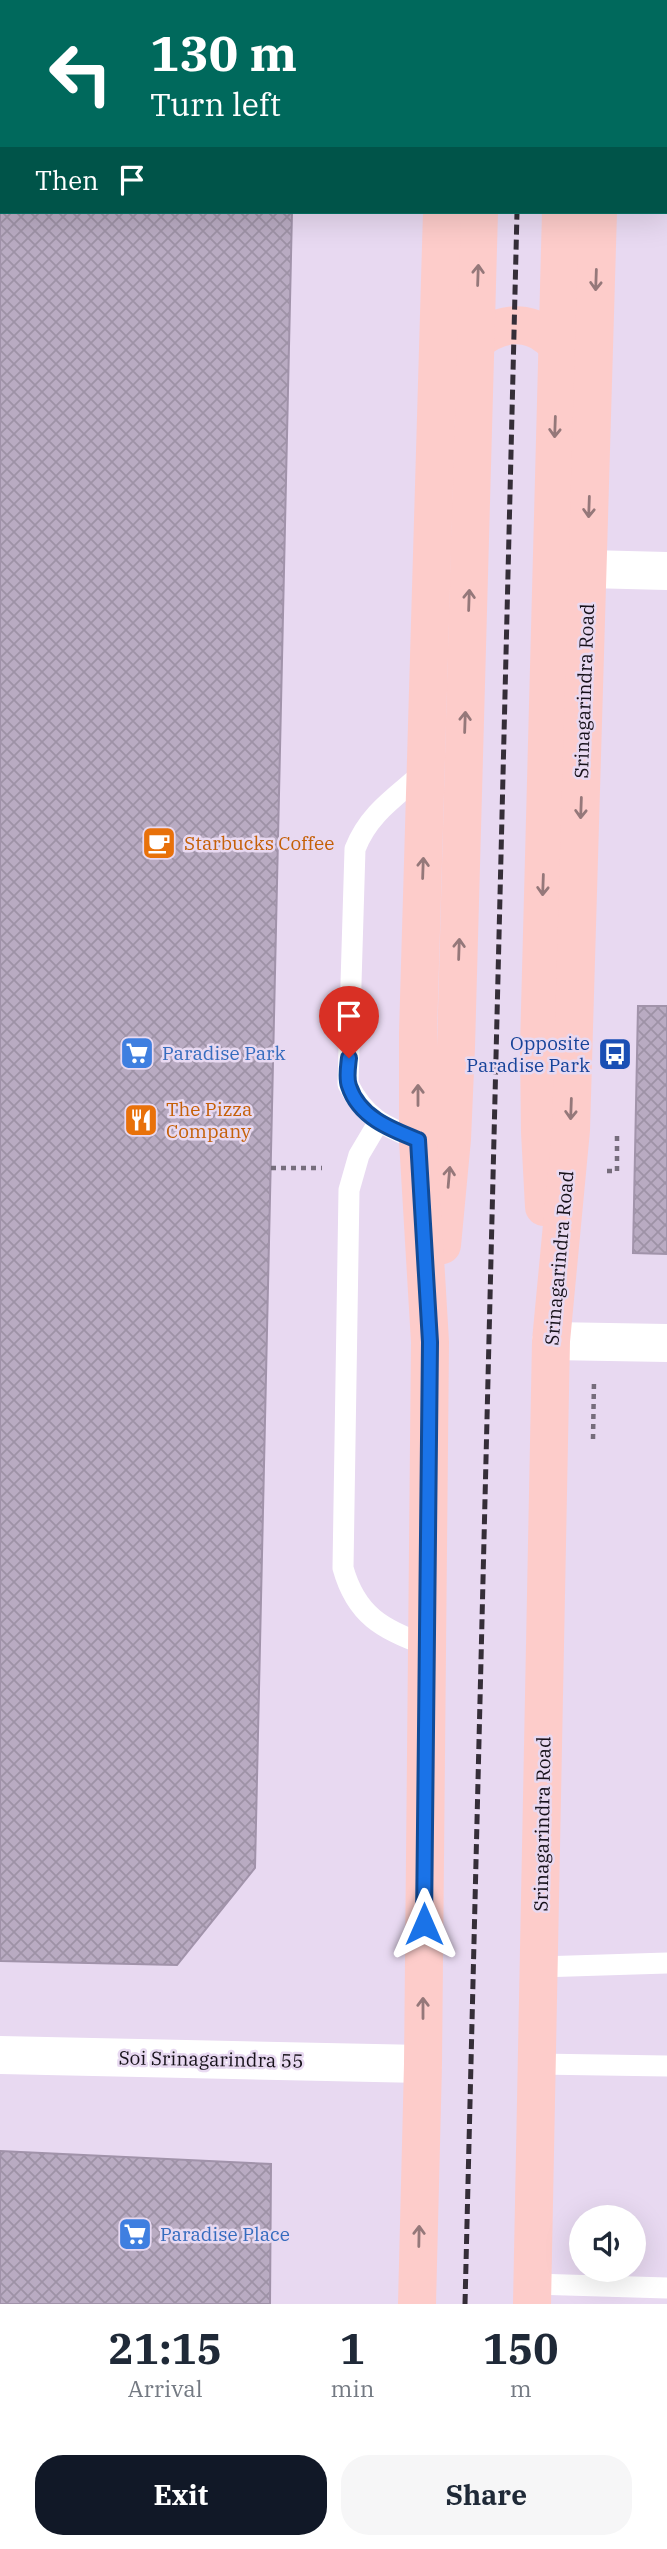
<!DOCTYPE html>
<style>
:root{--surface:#fff;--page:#f6f6f7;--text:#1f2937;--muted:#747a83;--accent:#111827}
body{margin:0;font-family:"IBM Plex Serif",serif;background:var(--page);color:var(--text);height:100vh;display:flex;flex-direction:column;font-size:26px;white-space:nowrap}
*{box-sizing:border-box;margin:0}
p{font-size:23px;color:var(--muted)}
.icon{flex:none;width:38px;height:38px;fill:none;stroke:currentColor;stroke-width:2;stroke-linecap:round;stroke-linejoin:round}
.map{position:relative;height:2304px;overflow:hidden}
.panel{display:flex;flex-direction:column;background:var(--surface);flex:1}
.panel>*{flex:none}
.hud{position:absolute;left:0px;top:0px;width:668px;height:214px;box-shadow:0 7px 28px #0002;background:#00695c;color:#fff;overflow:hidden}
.tools{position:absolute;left:569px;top:2205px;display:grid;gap:14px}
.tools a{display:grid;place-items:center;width:77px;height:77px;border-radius:50%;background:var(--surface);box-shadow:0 7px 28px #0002;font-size:35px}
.pin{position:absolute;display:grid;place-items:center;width:60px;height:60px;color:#fff;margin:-72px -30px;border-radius:50% 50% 50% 0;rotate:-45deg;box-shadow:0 0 7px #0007}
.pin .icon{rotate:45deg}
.me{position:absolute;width:77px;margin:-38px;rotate:0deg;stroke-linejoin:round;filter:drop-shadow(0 0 5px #0008)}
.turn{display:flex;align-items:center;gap:24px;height:147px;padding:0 35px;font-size:32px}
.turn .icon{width:91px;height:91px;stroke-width:2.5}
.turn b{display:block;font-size:49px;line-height:60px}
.then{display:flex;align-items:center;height:66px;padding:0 35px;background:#0003;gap:14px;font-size:26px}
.eta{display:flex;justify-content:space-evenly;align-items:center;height:119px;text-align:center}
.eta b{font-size:42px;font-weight:700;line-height:49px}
.button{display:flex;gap:14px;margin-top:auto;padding:14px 35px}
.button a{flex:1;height:80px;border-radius:28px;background:var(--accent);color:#fff;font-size:28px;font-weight:700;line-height:80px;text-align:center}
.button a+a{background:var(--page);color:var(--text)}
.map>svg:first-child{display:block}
.building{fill:url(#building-cross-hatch);stroke:#a193aa;stroke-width:2}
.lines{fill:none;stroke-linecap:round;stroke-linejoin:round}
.path{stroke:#766d7c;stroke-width:4.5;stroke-dasharray:5 5;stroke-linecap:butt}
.service{stroke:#fff;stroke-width:21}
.minor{stroke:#fff;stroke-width:38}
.primary{stroke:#fdccca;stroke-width:38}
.rail{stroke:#352e38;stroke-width:5;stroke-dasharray:10 5;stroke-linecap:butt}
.oneway{stroke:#95787a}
.route-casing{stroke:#114b97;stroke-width:18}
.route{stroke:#1a73e8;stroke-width:12}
.labels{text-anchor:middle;stroke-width:5;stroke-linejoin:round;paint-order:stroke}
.street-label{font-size:19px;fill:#161119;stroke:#e8d9f1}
.food-label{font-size:19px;fill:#c56008;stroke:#e8d9f1;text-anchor:start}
.transit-label{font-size:19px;fill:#164399;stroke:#e8d9f1;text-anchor:end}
.shop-label{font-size:19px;fill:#366cbe;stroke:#e8d9f1;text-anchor:start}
</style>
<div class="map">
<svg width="667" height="2304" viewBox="0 0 667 2304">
<defs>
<pattern id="building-cross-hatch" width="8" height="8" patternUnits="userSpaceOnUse" patternTransform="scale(1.75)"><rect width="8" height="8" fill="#b9abc2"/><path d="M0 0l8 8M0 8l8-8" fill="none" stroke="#9e92a6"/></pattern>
</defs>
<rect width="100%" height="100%" fill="#e8d9f1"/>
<!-- building -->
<g class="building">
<path d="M 0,212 L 292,212 L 255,1868 L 177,1965 L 0,1961 Z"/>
<path d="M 638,1006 L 667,1006 L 667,1254 L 633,1253 Z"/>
<path d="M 0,2151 L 271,2164 L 270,2304 L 0,2304 Z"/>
</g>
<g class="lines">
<!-- path -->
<g class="path">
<path d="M 271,1168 L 322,1168"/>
<path d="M 607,1171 L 617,1171 L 617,1134"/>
<path d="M 593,1439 L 594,1381"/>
</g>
<!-- service -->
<g class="service">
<path d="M 378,1123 L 359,1155 L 349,1190 L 343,1568 C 356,1615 383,1630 426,1645"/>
<path d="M 418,1140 C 384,1126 365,1118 348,1084 L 355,849 C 369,812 399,795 426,770"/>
<path d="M 539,1967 L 667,1963"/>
<path d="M 537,2064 L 667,2066"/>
<path d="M 533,2284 L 667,2288"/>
</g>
<!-- minor -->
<g class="minor">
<path d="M 588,569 L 667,571"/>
<path d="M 551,1341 L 667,1343"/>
<path d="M 0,2055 L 423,2064"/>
</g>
<!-- primary -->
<g class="primary">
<path d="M 448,2 L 448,0"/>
<path d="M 485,2 L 485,0"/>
<path d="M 567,2 L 567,0"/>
<path d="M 603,2 L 603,0"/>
<path d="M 462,358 C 479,330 518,313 547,336 C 556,342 561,353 566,363"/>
<path d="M 544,1207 L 540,1132 L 539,1047 L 561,212"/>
<path d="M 442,1245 L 452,1139 L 456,1047 L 479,212"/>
<path d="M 417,2304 L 423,2064 L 430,1342 L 418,1140 L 418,1033 L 442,212"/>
<path d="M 532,2304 L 551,1341 L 571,1130 L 598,212"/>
</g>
<!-- rail -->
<g class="rail">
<path d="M 523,2 L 523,0"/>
<path d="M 465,2304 L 517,212"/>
</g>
</g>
<!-- one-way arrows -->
<defs><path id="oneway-shaft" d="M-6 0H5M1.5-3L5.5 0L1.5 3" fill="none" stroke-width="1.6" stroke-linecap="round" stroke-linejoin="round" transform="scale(1.75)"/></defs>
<g class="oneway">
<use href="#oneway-shaft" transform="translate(478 275) rotate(-88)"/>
<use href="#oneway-shaft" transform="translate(596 280) rotate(92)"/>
<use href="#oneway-shaft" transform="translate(555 427) rotate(92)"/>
<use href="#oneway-shaft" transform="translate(589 507) rotate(92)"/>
<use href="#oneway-shaft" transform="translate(469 600) rotate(-88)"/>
<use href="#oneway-shaft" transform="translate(465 722) rotate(-88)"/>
<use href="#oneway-shaft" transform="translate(581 808) rotate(92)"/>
<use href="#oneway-shaft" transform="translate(423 868) rotate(-88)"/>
<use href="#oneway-shaft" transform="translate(543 885) rotate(92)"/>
<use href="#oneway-shaft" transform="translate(459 949) rotate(-88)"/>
<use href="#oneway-shaft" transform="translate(418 1095) rotate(-90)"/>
<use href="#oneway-shaft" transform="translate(571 1109) rotate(92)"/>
<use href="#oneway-shaft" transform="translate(449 1177) rotate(-85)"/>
<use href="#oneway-shaft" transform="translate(423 2008) rotate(-90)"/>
<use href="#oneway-shaft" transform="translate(419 2236) rotate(-89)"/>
</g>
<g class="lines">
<!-- route casing -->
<g class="route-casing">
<path id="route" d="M 349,1058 C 348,1067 346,1078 349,1086 C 359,1117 390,1129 418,1140 L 430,1342 L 424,1924"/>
</g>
<!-- route -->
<use href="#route" class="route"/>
</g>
<!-- icons -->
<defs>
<g id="cafe-square" transform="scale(1.75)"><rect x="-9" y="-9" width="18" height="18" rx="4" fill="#e8710a" stroke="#e8d9f1"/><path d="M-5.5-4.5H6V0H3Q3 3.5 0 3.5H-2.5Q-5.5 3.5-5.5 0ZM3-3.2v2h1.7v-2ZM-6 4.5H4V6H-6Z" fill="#fff"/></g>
<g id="supermarket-square" transform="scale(1.75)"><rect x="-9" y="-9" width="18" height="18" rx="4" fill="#3f7fe0" stroke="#e8d9f1"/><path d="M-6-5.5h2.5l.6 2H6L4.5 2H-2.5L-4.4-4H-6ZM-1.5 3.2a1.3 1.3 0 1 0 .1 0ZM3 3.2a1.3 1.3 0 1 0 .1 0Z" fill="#fff"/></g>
<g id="bus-square" transform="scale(1.75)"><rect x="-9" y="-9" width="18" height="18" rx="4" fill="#1a4fb4" stroke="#e8d9f1"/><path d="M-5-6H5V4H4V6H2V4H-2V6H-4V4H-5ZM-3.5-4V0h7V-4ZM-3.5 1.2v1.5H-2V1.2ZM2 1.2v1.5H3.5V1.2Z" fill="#fff"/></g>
<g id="restaurant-square" transform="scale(1.75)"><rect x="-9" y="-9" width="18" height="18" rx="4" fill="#e8710a" stroke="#e8d9f1"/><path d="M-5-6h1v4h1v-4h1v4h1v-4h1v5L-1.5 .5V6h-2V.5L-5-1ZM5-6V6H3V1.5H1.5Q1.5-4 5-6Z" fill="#fff"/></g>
</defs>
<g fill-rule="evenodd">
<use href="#cafe-square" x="159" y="843"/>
<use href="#supermarket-square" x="137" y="1053"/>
<use href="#bus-square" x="615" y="1054"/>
<use href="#restaurant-square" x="141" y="1120"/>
<use href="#supermarket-square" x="135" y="2234"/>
</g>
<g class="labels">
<!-- street labels -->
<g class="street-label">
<text transform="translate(584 691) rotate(-88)" y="7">Srinagarindra Road</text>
<text transform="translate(559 1258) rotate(-85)" y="7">Srinagarindra Road</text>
<text transform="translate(542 1824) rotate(-89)" y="7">Srinagarindra Road</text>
<text transform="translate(211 2059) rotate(1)" y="7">Soi Srinagarindra 55</text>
</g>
<!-- food labels -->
<g class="food-label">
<text x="184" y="850">Starbucks Coffee</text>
<text x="166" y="1116">The Pizza<tspan x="166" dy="22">Company</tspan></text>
</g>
<!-- transit labels -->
<g class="transit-label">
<text x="590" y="1050">Opposite<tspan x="590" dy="22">Paradise Park</tspan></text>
</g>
<!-- shop labels -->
<g class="shop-label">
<text x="162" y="1060">Paradise Park</text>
<text x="160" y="2241">Paradise Place</text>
</g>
</g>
</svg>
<div class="tools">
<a><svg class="icon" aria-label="sound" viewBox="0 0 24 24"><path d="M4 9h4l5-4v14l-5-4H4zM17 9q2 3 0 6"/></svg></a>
</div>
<div class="pin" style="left:349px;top:1058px;background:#d93025"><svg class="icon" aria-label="arrive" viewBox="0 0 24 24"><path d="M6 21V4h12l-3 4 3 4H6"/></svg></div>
<svg class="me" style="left:424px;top:1924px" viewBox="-20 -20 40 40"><path d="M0-17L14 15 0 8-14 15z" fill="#1a73e8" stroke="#fff" stroke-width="4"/></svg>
<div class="hud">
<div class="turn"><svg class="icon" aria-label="left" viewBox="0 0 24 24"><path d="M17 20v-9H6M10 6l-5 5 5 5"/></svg><div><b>130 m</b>Turn left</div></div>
<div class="then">Then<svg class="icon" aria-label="arrive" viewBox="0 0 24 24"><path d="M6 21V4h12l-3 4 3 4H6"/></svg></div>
</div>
</div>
<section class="panel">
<div class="eta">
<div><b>21:15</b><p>Arrival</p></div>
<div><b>1</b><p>min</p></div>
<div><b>150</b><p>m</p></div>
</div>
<div class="button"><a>Exit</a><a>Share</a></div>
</section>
